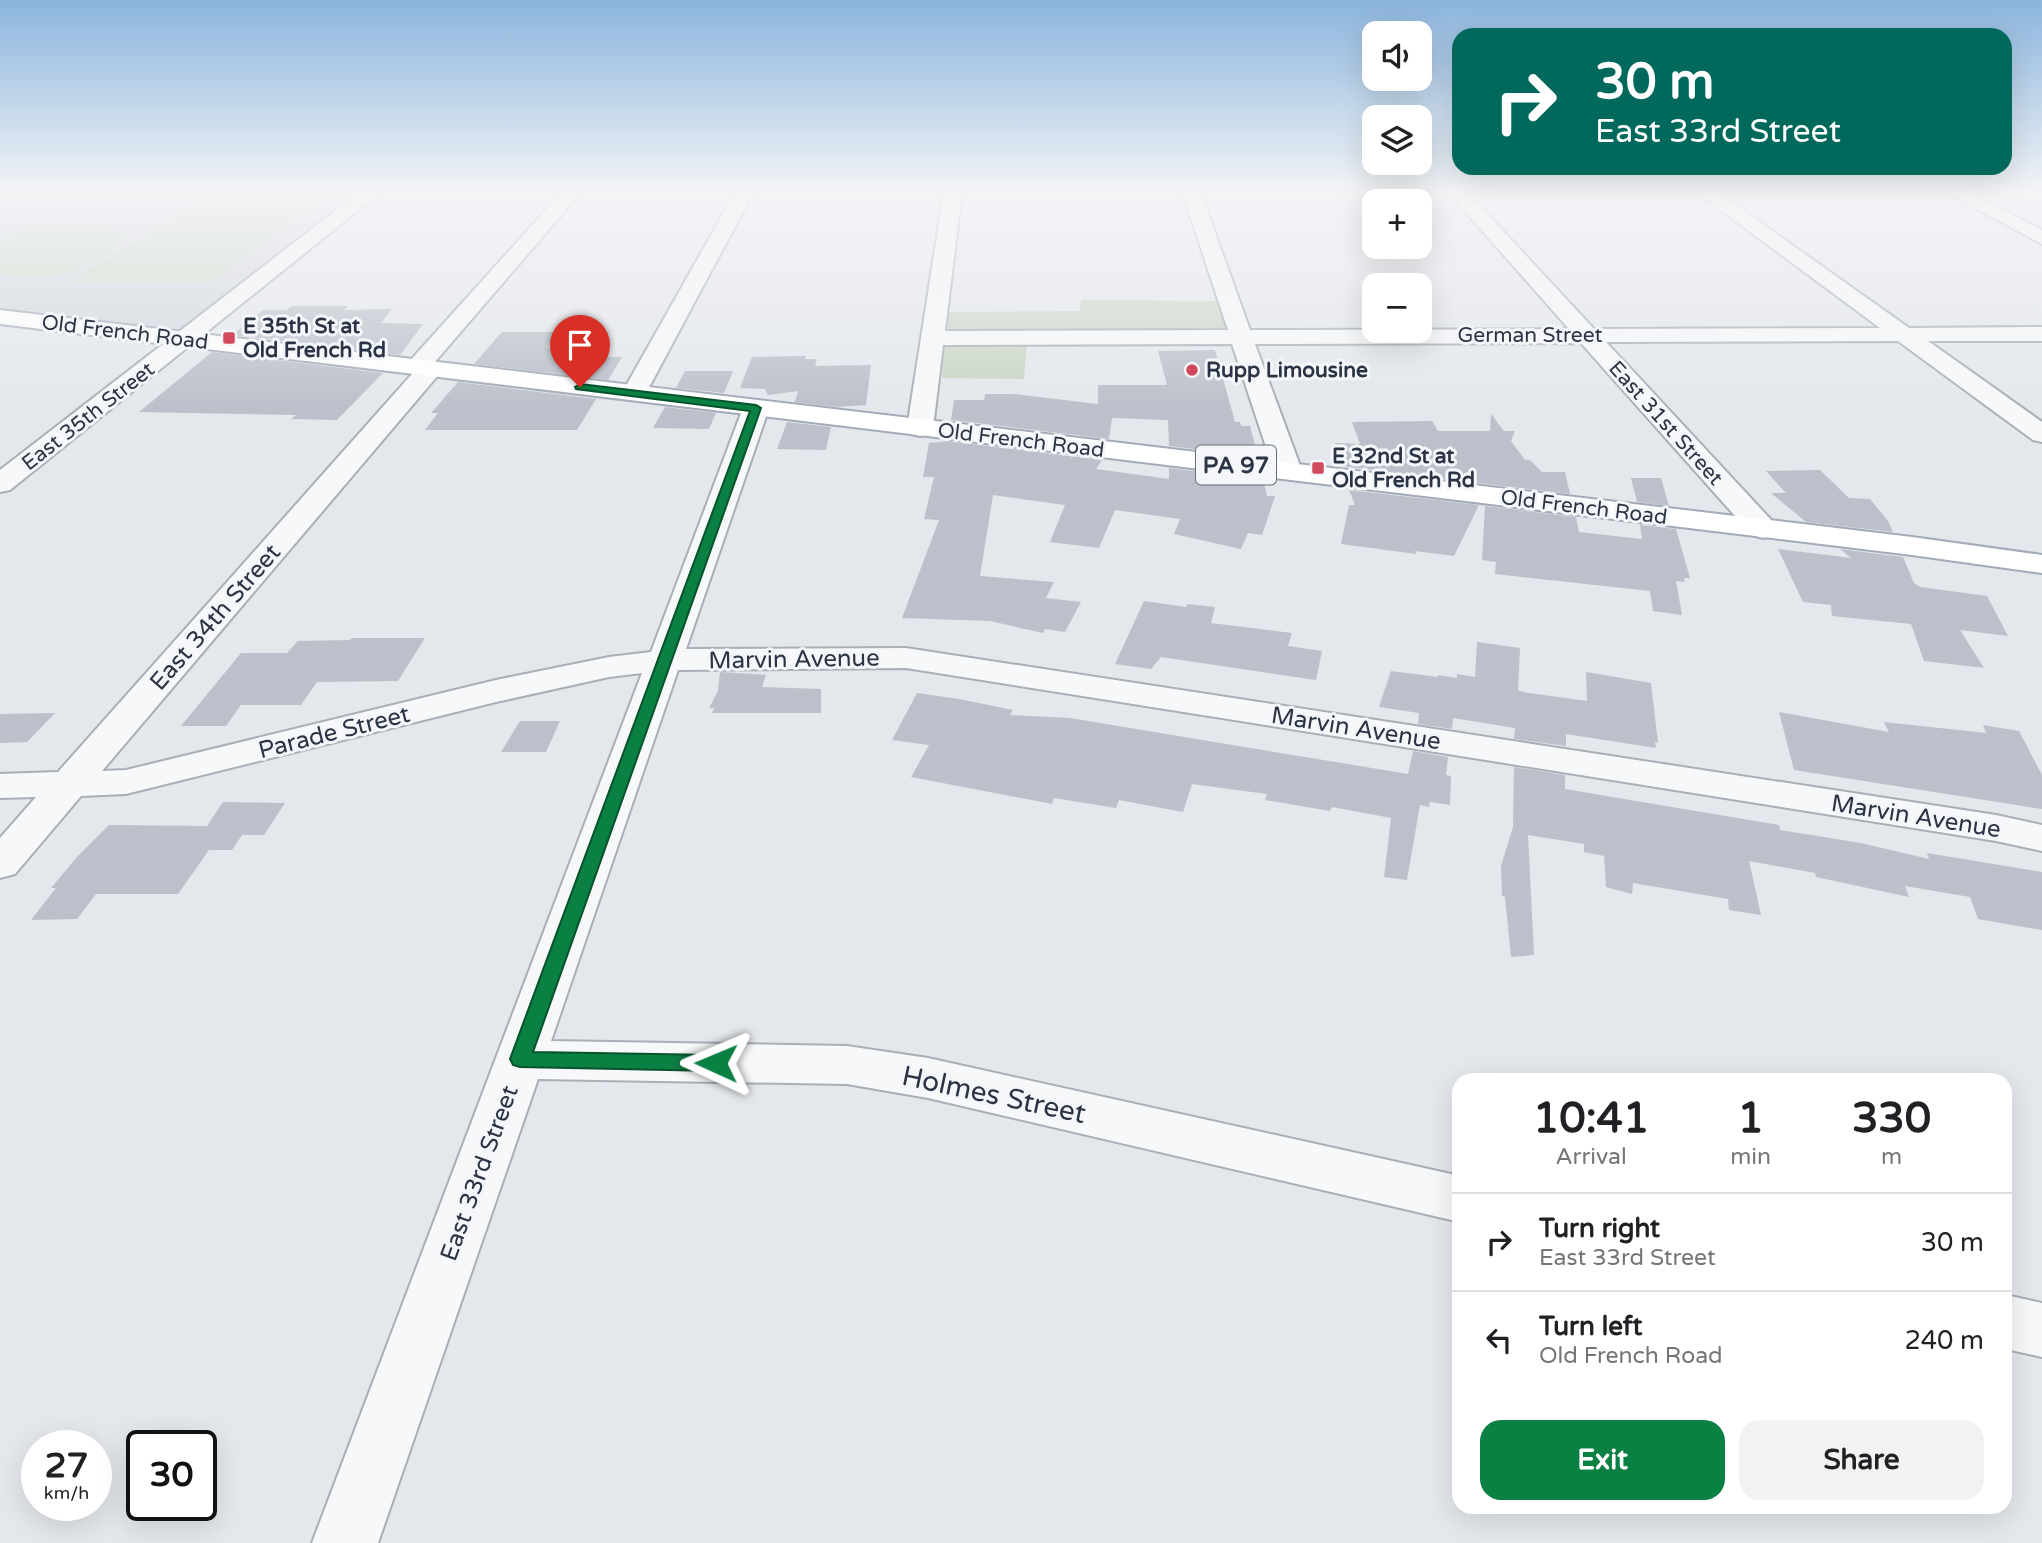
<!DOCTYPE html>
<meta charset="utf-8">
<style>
:root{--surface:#fff;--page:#f2f2f2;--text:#202124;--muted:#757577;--line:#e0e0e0;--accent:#0b8043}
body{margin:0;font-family:"Varela Round",sans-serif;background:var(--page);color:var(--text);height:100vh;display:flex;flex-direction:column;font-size:26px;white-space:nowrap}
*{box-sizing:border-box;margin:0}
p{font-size:23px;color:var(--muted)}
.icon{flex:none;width:38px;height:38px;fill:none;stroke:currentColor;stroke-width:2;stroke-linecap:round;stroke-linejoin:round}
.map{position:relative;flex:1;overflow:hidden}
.side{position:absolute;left:1452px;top:1073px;width:560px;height:441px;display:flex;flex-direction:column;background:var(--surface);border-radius:21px;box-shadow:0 7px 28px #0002}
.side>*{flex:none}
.guide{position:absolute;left:1452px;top:28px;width:560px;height:147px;border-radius:21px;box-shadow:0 7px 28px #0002;background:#00695c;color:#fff;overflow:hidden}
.buttons{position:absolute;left:1362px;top:21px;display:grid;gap:14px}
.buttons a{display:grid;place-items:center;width:70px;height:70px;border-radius:14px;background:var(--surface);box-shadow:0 7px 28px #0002;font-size:35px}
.speed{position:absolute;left:21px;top:1430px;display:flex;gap:14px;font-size:35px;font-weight:700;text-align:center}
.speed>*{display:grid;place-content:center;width:91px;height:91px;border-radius:50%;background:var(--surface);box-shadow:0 7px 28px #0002;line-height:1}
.speed small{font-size:18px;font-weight:400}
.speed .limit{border:4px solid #111;border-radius:10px;background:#fff;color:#111}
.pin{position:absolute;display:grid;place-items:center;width:60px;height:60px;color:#fff;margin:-72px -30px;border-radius:50% 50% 50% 0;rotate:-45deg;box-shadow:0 0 7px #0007}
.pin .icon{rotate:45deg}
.me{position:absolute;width:77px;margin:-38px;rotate:271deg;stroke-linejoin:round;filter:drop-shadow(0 0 5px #0008)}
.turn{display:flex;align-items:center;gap:24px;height:147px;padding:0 28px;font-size:32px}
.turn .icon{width:91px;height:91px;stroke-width:2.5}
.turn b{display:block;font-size:49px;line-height:60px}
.eta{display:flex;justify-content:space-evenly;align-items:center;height:119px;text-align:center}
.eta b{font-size:42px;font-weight:800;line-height:49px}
.action{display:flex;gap:14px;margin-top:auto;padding:14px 28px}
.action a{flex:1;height:80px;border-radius:21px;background:var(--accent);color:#fff;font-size:28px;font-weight:800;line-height:80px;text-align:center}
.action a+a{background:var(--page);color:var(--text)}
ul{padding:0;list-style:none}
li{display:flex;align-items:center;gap:21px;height:98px;padding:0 28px;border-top:2px solid var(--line)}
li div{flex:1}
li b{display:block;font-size:26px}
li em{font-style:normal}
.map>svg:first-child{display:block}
.built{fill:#d2d6de}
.green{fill:#c9d6c5}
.building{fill:#bbc0ca}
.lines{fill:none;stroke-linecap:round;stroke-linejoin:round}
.minor-casing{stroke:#a9aeb7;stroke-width:4}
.major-casing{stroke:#a3abb8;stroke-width:4}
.minor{fill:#f7f8fa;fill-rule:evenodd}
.major{fill:#fff;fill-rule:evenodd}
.route{fill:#0b8043;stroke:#07532c;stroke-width:2}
.poi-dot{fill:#d1495b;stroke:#f4f6f9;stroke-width:2.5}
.labels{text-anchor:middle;stroke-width:6;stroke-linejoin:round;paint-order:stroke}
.far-poi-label{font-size:21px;font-weight:bold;fill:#2b3445;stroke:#f4f6f9;text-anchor:start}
.far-street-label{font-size:21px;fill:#2b3445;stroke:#f4f6f9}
.shield{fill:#f4f6f9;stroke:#676e7b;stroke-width:2}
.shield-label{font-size:23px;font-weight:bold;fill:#2b3445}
.street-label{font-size:24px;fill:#2b3445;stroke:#f4f6f9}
.near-street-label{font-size:28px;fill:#2b3445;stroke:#f4f6f9}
</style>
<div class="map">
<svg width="2042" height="1543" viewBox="0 0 2042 1543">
<rect width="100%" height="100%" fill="#e4e7ec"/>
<!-- built -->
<path class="built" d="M 0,191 L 363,191 L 327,215 L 182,328 L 164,331 L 0,312 Z"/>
<!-- green -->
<g class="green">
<path d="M 214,192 L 334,192 L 210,282 L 70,282 Z"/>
<path d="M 41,223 C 62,224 113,222 127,237 C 109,256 71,276 44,277 C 30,278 14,275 0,274 L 0,239 Z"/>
<path d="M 1081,300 L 1219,301 L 1228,328 L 1221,332 L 948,331 L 948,312 L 1080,311 Z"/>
<path d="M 1027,342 L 1024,379 L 942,378 L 944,348 L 947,344 Z"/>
</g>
<!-- building -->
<g class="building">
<path d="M 292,306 L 348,306 L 344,310 L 392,309 L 381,323 L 423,324 L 400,355 L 232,335 L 263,310 L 286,310 Z"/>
<path d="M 502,332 L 558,332 L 547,348 L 566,348 L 560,357 L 622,357 L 608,380 L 474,364 Z"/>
<path d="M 1215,350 L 1235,422 L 1240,422 L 1241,426 L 1250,426 L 1258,457 L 1169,446 L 1168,420 L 1112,418 L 1109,439 L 951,420 L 954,400 L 984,400 L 985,394 L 1014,394 L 1098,404 L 1098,385 L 1167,385 L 1158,351 Z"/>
<path d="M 212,352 L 383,373 L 337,420 L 291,419 L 296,415 L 139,412 Z"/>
<path d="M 806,356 L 805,359 L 817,359 L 815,366 L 871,365 L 866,405 L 837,407 L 795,402 L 798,391 L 768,395 L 765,389 L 740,388 L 752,357 Z"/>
<path d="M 685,371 L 733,371 L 724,393 L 676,388 Z"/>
<path d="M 458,382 L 596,399 L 577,430 L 425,430 L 438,413 L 431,413 Z"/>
<path d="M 665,407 L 716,413 L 709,429 L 653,428 Z"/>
<path d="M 1491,414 L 1504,431 L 1515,431 L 1511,441 L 1525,460 L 1530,460 L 1542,472 L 1565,472 L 1570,494 L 1340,466 L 1332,445 L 1336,445 L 1335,443 L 1360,444 L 1352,422 L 1432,421 L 1438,431 L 1490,431 Z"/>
<path d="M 787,422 L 831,427 L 826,450 L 777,449 Z"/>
<path d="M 948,441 L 1102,460 L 1096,469 L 1169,479 L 1169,468 L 1263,479 L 1267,496 L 1275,496 L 1262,535 L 1248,533 L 1241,549 L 1174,534 L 1180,519 L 1115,510 L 1099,548 L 1050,542 L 1065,505 L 993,495 L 980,576 L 1054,582 L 1046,598 L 1081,602 L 1065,632 L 1045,629 L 1043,633 L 990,621 L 902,618 L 939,520 L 924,519 L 934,477 L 923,477 L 929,443 Z"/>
<path d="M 1820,470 L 1849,498 L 1870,499 L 1888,521 L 1893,532 L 1806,522 L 1771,493 L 1786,493 L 1766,471 Z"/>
<path d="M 1631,478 L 1661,478 L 1669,506 L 1637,502 Z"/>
<path d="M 1349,490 L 1479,505 L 1454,556 L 1415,551 L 1416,554 L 1341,544 L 1349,505 L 1355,505 Z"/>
<path d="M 1485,506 L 1576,517 L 1579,532 L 1642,539 L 1640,525 L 1676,529 L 1690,578 L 1684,578 L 1685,582 L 1676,581 L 1682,615 L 1653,611 L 1650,591 L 1495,574 L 1496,562 L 1482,560 Z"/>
<path d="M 1778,549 L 1851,558 L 1840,549 L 1903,557 L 1914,583 L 1920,587 L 1987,596 L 2008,636 L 1960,630 L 1984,668 L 1924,661 L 1911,624 L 1832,616 L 1831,605 L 1803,602 Z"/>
<path d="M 1144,601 L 1186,607 L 1188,604 L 1215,607 L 1211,623 L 1292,633 L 1288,646 L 1322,651 L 1316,680 L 1161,657 L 1151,669 L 1115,664 Z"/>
<path d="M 352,638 L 425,638 L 398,681 L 317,682 L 301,705 L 241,705 L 226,726 L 181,726 L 241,653 L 287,653 L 298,641 L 350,640 Z"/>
<path d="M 1477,642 L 1520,648 L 1518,690 L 1523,692 L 1587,701 L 1586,672 L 1651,683 L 1658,743 L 1655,742 L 1656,748 L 1566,734 L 1566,746 L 1514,739 L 1515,728 L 1453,718 L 1452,729 L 1418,724 L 1419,713 L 1379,707 L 1391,671 L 1438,677 L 1438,675 L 1457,678 L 1457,674 L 1475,677 Z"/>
<path d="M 720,672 L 766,675 L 762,687 L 821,689 L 821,713 L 712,713 L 714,708 L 709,708 L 718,691 Z"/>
<path d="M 917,693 L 959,699 L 1013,710 L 1010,715 L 1070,718 L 1408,774 L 1413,751 L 1448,757 L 1446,775 L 1451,776 L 1450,805 L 1430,802 L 1429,807 L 1420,805 L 1407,880 L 1384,877 L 1391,818 L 1332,807 L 1330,811 L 1265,800 L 1267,794 L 1192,784 L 1183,812 L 1119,800 L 1116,808 L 1054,798 L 1052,804 L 911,777 L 929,745 L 892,740 Z"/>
<path d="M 1779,712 L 1889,732 L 1884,722 L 1986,733 L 1983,725 L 2019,731 L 2042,775 L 2042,809 L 1794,770 Z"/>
<path d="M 55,713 L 27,742 L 0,743 L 0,714 Z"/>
<path d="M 520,721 L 560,721 L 546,752 L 501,752 Z"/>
<path d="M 1514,767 L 1565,775 L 1565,789 L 1779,825 L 1780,830 L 1861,843 L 1929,859 L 1927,853 L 2042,872 L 2042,930 L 1978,919 L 1970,897 L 1905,886 L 1909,897 L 1816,877 L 1815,873 L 1749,861 L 1761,915 L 1729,910 L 1728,899 L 1633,883 L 1632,894 L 1606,887 L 1604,856 L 1584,852 L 1584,844 L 1528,835 L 1534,955 L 1511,957 L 1505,897 L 1502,896 L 1501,866 L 1513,827 Z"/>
<path d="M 223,802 L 285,803 L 264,835 L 242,835 L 232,850 L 209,850 L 178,894 L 96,894 L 77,919 L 31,920 L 56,888 L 51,888 L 77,857 L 109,825 L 207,826 Z"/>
</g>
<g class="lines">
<!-- minor casing -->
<g class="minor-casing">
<g id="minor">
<path d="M 361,191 L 382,191 L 10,490 L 0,492 L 0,470 Z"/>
<path d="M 563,191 L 582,191 L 434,363 L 442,369 L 439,374 L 102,771 L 126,770 L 496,680 L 609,657 L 651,652 L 743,408 L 747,403 L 756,400 L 765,403 L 769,408 L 686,649 L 906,648 L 1996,815 L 2042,825 L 2042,851 L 1996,841 L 906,668 L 678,670 L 551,1041 L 847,1046 L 928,1058 L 1460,1176 L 1460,1222 L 928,1098 L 847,1084 L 538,1079 L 378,1543 L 312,1543 L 642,673 L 609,677 L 496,702 L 126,794 L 81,796 L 15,874 L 0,878 L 0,838 L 36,797 L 0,798 L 0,774 L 58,772 L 412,374 L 404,368 L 408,363 Z"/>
<path d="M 736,191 L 754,191 L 646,393 L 643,398 L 634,400 L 625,398 L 622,393 Z"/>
<path d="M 944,191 L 962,191 L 945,331 L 1228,330 L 1182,191 L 1200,191 L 1250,330 L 1569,329 L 1447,191 L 1466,191 L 1594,329 L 1880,328 L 1695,191 L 1716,191 L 1909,328 L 2042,327 L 2042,341 L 1928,341 L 2042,422 L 2042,442 L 2033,440 L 1898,341 L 1606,342 L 1774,523 L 1778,529 L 1774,535 L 1763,538 L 1752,535 L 1581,343 L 1255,344 L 1302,471 L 1298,477 L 1288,479 L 1278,477 L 1274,471 L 1232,344 L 943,345 L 933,428 L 929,434 L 920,436 L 911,434 L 907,428 Z"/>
<path d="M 1944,191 L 1967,191 L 2042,230 L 2042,244 Z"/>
<path d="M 2006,1295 L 2042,1303 L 2042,1357 L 2006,1349 Z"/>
</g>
</g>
<!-- major casing -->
<g class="major-casing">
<path id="major" d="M 0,310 L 1912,537 L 2042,555 L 2042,573 L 1912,555 L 0,324 Z"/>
</g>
<!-- minor -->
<use href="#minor" class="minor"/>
<!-- major -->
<use href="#major" class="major"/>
</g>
<!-- sky -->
<linearGradient id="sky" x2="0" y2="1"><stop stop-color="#8bb4dd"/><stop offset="0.47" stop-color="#f3f4f6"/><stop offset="1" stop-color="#f3f4f6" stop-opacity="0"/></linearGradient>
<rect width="2042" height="407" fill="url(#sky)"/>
<!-- route -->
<path class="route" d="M 580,384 L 756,405 L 761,408 L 533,1052 L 716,1055 L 723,1057 L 726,1063 L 723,1068 L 716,1071 L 520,1067 L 513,1065 L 510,1059 L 750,411 L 576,389 L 575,387 Z"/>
<!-- markers -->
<g class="poi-dot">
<rect x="222" y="331" width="14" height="14" rx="3.5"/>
<circle cx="1192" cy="370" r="7"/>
<rect x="1311" y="461" width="14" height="14" rx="3.5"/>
</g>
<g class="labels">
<!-- far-poi labels -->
<g class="far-poi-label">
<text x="243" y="333">E 35th St at<tspan x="243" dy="24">Old French Rd</tspan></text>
<text x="1206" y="377">Rupp Limousine</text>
<text x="1332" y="463">E 32nd St at<tspan x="1332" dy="24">Old French Rd</tspan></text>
</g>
<!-- far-street labels -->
<g class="far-street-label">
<text transform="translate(125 332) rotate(7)" y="7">Old French Road</text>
<text x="1530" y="342">German Street</text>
<text transform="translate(88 416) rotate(-38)" y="7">East 35th Street</text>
<text transform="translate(1666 423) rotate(48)" y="7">East 31st Street</text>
<text transform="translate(1021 440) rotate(7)" y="7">Old French Road</text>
<text transform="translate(1584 507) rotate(7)" y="7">Old French Road</text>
</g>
<!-- shield labels -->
<rect class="shield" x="1196" y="445.5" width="80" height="39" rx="5"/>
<g class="shield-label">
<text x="1236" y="473">PA 97</text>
</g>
<!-- street labels -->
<g class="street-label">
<text transform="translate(215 617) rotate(-49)" y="8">East 34th Street</text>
<text transform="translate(794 659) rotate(-1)" y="8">Marvin Avenue</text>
<text transform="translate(1356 728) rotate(9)" y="8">Marvin Avenue</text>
<text transform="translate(334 732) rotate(-14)" y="8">Parade Street</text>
<text transform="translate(1916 816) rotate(9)" y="8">Marvin Avenue</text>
<text transform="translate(479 1173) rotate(-70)" y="8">East 33rd Street</text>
</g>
<!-- near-street labels -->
<g class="near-street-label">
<text transform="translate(994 1094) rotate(12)" y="10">Holmes Street</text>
</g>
</g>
</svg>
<div class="buttons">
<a><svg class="icon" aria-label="sound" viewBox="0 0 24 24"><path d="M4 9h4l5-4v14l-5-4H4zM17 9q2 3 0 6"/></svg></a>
<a><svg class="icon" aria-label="layers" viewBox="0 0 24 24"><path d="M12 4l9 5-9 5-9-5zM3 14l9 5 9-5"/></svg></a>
<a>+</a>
<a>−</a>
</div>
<div class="speed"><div>27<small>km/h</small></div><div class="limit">30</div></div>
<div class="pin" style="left:580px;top:387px;background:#d93025"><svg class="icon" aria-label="arrive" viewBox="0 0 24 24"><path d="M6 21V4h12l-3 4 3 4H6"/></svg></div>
<svg class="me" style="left:716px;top:1063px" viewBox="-20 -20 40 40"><path d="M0-17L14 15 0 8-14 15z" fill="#0b8043" stroke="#fff" stroke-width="4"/></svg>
<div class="guide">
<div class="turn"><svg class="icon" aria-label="right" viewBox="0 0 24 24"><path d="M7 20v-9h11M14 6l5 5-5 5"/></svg><div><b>30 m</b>East 33rd Street</div></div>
</div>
<section class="side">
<div class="eta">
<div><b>10:41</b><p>Arrival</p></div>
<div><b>1</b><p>min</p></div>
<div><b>330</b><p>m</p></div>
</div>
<ul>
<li><svg class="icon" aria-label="right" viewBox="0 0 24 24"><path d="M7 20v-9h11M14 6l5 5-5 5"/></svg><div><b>Turn right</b><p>East 33rd Street</p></div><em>30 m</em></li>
<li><svg class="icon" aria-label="left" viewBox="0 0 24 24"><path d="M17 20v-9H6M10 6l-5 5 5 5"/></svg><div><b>Turn left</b><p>Old French Road</p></div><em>240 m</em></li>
</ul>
<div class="action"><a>Exit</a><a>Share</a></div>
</section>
</div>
